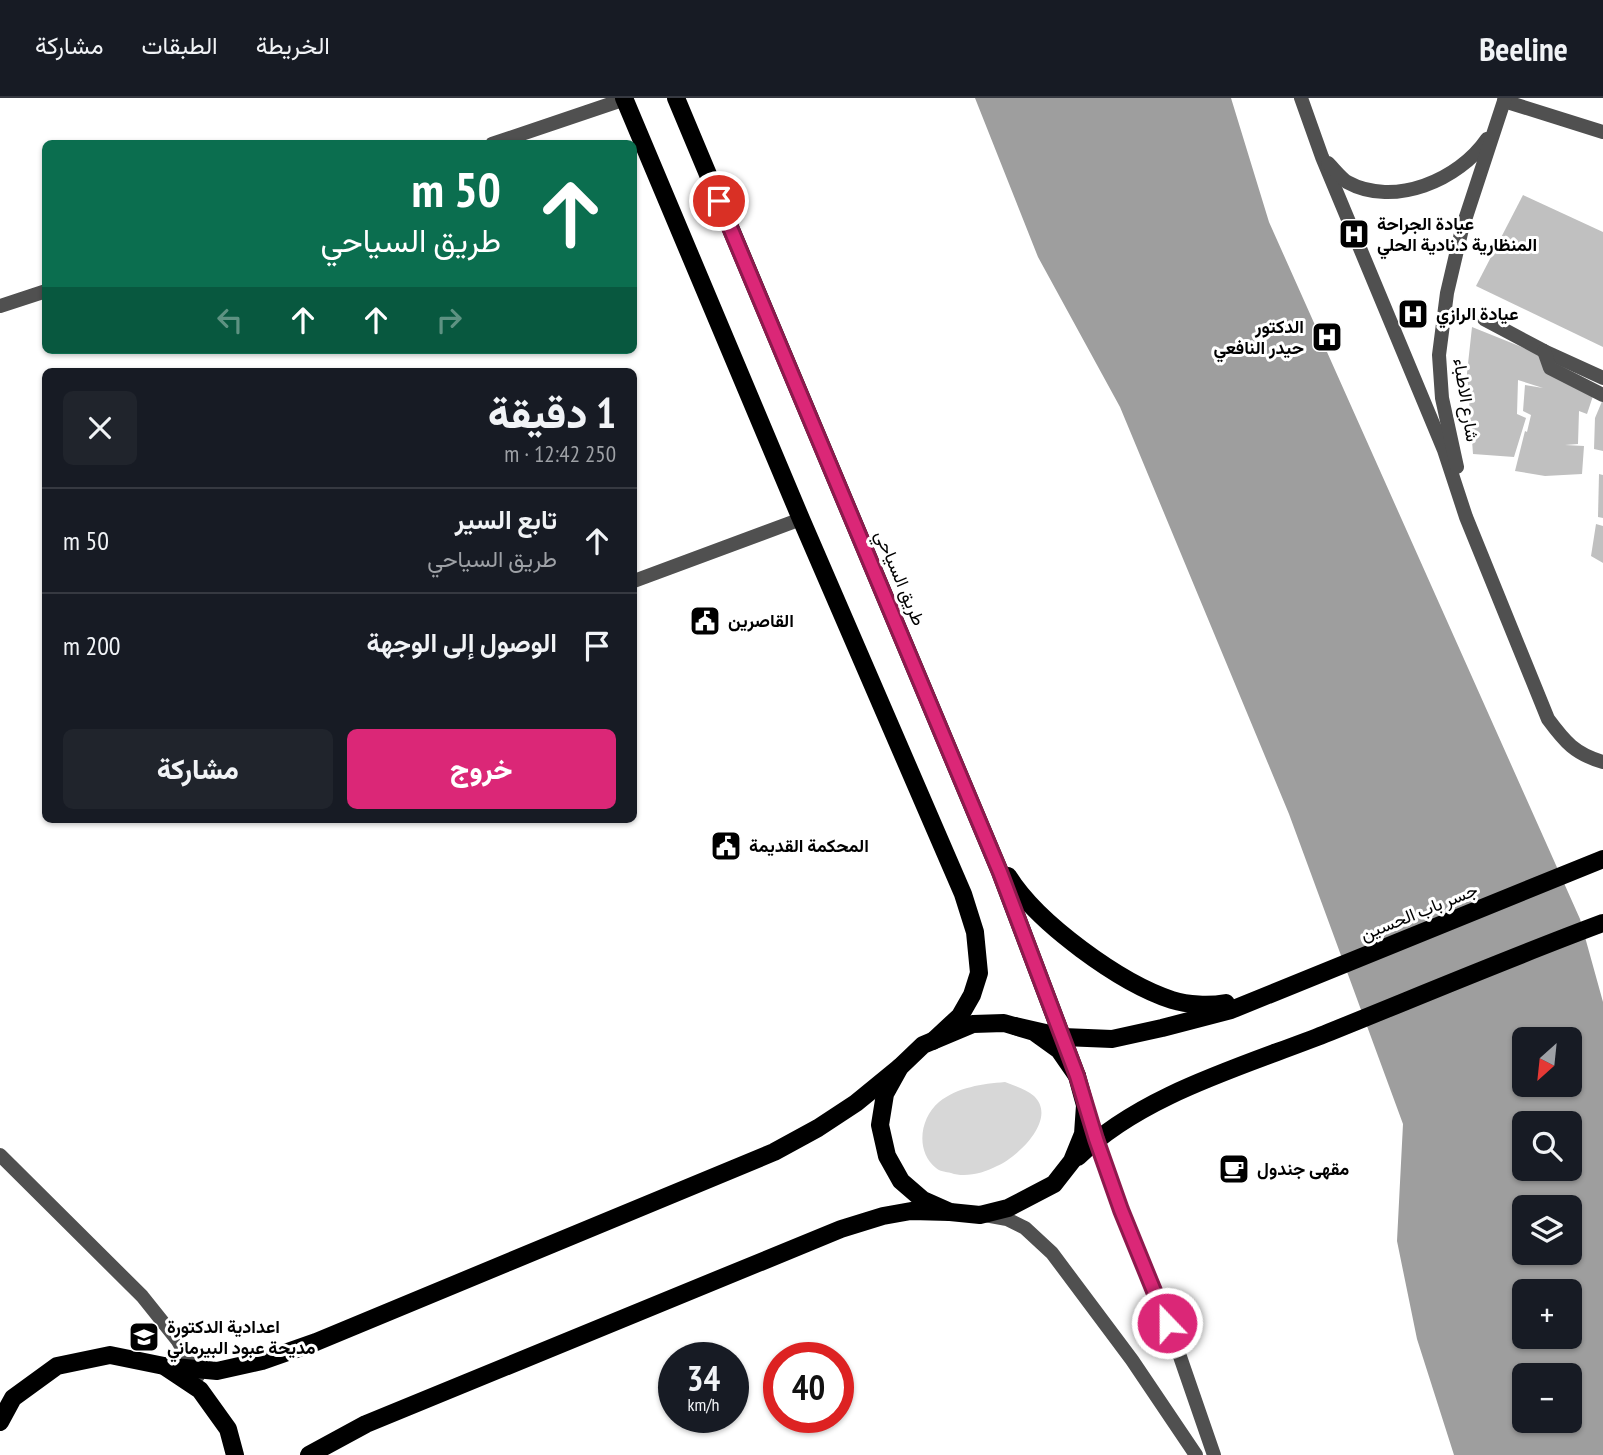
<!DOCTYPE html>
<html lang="ar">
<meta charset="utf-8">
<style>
:root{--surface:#171b24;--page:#20242c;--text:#f1f3f6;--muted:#9ea1a6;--line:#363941;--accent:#db2777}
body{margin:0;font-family:"PT Sans Narrow",Vazirmatn,sans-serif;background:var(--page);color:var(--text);direction:rtl;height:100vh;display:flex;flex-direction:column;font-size:26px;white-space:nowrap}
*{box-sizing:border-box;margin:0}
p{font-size:23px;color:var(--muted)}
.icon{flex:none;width:38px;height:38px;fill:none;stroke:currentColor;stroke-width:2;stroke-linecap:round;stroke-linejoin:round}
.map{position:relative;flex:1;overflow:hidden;direction:ltr}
.drawer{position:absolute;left:42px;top:270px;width:595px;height:455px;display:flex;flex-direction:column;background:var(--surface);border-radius:10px;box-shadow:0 2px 5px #0004;direction:rtl}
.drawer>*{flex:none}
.guide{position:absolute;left:42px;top:42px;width:595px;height:214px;border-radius:10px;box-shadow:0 2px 5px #0004;direction:rtl;background:#0b6e4f;color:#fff;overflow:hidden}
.needle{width:46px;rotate:207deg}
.fabs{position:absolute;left:1512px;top:929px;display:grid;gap:14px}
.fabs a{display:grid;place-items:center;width:70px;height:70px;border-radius:10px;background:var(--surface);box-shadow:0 2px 5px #0004;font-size:35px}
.speed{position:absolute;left:658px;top:1244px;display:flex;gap:14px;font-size:35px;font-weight:700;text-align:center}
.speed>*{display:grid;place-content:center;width:91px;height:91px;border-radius:50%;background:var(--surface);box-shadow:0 2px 5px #0004;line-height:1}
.speed small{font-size:18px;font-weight:400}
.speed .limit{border:10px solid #d22;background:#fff;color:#111}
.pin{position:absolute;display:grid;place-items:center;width:60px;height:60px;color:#fff;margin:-30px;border:4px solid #fff;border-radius:50%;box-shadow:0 2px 7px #0007}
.me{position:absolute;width:77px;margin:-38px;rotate:338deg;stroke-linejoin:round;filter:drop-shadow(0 0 5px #0008)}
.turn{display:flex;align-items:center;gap:24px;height:147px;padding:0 21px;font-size:32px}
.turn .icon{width:91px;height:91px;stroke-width:2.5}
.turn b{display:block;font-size:49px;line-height:60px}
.lanes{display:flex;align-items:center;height:66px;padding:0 21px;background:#0003;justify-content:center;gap:35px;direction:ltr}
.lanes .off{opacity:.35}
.round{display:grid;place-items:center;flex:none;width:74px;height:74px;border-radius:10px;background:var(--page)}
.summary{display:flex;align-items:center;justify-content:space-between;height:119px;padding:0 21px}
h1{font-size:42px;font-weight:800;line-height:52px}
.primary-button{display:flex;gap:14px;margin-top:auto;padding:14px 21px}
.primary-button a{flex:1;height:80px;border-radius:10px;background:var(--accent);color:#fff;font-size:28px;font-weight:800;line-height:80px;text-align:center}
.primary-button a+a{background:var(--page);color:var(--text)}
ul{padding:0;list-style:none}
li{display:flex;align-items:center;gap:21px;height:105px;padding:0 21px;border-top:2px solid var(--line)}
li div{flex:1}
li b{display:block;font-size:26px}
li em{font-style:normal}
header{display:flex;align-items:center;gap:42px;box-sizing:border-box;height:98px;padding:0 35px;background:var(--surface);border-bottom:2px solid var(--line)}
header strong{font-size:33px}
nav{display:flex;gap:38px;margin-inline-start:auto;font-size:24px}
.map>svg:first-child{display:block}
.green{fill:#d7d7d7}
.water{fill:#9e9e9e;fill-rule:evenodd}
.building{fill:#c0c0c0}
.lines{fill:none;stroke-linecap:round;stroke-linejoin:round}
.service{stroke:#505050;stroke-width:14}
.minor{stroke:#505050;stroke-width:14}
.tertiary{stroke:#505050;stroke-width:14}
.primary{stroke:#000;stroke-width:18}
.route-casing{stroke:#8e194d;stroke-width:18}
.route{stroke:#db2777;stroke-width:12}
.labels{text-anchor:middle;stroke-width:6;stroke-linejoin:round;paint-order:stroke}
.poi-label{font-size:18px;font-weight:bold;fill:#000;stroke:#fff;text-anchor:start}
.street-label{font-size:18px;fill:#000;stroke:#fff}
</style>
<header>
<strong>Beeline</strong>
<nav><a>الخريطة</a><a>الطبقات</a><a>مشاركة</a></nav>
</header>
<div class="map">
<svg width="1603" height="1357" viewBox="0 0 1603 1357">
<rect width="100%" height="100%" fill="#fff"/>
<!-- green -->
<path class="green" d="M 1005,984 C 1015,988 1026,991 1034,998 C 1058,1021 1018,1059 997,1068 C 984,1075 965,1080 951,1075 C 946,1074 939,1073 936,1070 C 915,1053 920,1020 939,1004 C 958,989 982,986 1005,984 Z"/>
<!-- water -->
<path class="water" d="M 975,0 L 1231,0 L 1269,124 L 1580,821 L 1603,904 L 1603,1357 L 1454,1357 L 1417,1241 L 1397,1143 L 1403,1026 L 1289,716 L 1120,309 L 1038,159 ZM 1524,942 L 1570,942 L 1570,987 L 1524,987 ZM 1524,1026 L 1570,1026 L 1570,1071 L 1524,1071 ZM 1524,1110 L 1570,1110 L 1570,1155 L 1524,1155 ZM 1524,1194 L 1570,1194 L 1570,1239 L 1524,1239 ZM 1524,1278 L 1570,1278 L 1570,1323 L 1524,1323 Z"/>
<!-- building -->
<g class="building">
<path d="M 1523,97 L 1603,134 L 1603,249 L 1476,188 Z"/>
<path d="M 1472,229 L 1539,256 L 1593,298 L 1587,316 L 1579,313 L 1578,346 L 1565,347 L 1584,348 L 1582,376 L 1545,378 L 1515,373 L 1525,333 L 1527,334 L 1531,317 L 1523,313 L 1525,287 L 1543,290 L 1518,282 L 1517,316 L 1526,320 L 1514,359 L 1473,356 L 1467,275 Z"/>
<path d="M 1603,301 L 1603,353 L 1594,351 L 1595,320 Z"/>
<path d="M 1599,376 L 1603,377 L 1603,420 L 1598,419 Z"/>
<path d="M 1596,426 L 1603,428 L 1603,465 L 1591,458 Z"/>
</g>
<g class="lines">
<!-- service -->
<path class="service" d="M 634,483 L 801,421"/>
<!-- minor -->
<g class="minor">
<path d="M 1504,3 L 1603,34"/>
<path d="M 492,46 L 625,1"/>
<path d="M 0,208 L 46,193"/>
<path d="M 1484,221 L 1544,253 L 1603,280"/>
<path d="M 1544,253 L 1550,270 L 1603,297"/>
<path d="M 0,1057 L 142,1198 L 178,1243 L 198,1278"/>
</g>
<!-- tertiary -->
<g class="tertiary">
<path d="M 1301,0 L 1322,59 L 1444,352 L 1466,419 L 1548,621 C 1565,644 1575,656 1603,664"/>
<path d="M 1328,65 C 1334,71 1340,79 1347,84 C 1394,110 1459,82 1487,41"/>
<path d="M 1457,369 L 1442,300 L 1439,257 L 1447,195 L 1462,131 L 1505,0"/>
<path d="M 1087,1014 L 1121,1112 L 1176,1247 L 1214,1357"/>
<path d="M 985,1117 L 1007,1121 L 1025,1130 L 1052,1155 L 1132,1262 L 1196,1357"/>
</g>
<!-- primary -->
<g class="primary">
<path d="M 624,0 L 801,421 L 963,796 L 975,834 L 979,875 L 972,897 L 960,918 L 933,943"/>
<path d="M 676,0 L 1000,774 L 1077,978"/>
<path d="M 1008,778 C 1037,825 1120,885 1172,902 C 1188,907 1209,908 1226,905"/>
<path d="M 1004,925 L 1034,934 L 1059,952 L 1077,978 L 1085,1007 L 1083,1036 L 1072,1063 L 1054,1086 L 1008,1110 L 980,1117 L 950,1114 L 923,1102 L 901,1083 L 887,1058 L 880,1027 L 885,996 L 900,969 L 923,947 L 973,926 Z"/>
<path d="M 1015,928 L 1063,939 L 1112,941 L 1162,930 L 1231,912 L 1603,761"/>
<path d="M 1078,1059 C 1140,997 1244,968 1325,936 C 1417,899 1509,860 1603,825"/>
<path d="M 164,1268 L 217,1273 L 262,1263 L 316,1244 L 774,1054 L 818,1030 L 856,1005 L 900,969"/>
<path d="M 0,1324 L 13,1300 L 57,1268 L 110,1257 L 164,1268 L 200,1292 L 228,1331 L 235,1357"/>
<path d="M 309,1357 L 366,1326 L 841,1131 L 883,1118 L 911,1113 L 950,1114"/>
</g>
</g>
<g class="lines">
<!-- route casing -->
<g class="route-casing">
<path id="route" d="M 719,103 L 1000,774 L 1077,978 L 1096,1041 L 1121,1112 L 1167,1225"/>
</g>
<!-- route -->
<use href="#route" class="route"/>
</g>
<!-- icons -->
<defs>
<g id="hospital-square" transform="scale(1.575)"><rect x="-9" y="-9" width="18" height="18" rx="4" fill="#000" stroke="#fff"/><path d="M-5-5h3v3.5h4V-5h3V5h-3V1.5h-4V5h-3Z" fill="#fff"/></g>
<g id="civic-square" transform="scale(1.575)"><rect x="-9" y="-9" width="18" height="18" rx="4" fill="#000" stroke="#fff"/><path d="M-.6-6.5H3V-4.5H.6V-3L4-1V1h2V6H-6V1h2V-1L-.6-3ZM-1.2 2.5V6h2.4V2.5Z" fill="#fff"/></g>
<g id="cafe-square" transform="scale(1.575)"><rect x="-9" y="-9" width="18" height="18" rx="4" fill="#000" stroke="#fff"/><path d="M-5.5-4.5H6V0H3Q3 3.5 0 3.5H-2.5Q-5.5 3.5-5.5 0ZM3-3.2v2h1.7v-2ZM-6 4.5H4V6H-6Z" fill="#fff"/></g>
<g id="school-square" transform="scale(1.575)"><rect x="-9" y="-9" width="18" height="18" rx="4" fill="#000" stroke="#fff"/><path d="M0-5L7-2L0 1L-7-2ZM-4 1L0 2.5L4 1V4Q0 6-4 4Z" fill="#fff"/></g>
</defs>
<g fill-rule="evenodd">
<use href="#hospital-square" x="1354" y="136"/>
<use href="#hospital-square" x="1413" y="216"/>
<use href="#hospital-square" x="1327" y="239"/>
<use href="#civic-square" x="705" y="523"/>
<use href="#civic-square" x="726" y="748"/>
<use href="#cafe-square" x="1234" y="1071"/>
<use href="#school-square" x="144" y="1239"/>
</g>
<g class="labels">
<!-- poi labels -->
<g class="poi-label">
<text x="1377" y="132">عيادة الجراحة<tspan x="1377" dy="21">المنظارية د.نادية الحلي</tspan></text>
<text x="1436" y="222">عيادة الرازي</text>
<text x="1304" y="235" text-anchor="end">الدكتور<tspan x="1304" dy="21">حيدر النافعي</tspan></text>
<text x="728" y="529">القاصرين</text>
<text x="749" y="754">المحكمة القديمة</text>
<text x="1257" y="1077">مقهى جندول</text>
<text x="167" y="1235">اعدادية الدكتورة<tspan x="167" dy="21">مديحة عبود البيرماني</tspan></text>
</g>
<!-- street labels -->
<g class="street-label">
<text transform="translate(1466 302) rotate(81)" y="6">شارع الاطباء</text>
<text transform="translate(900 480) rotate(67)" y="6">طريق السياحي</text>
<text transform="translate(1419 814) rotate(-22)" y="6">جسر باب الحسين</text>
</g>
</g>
</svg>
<div class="fabs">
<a><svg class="needle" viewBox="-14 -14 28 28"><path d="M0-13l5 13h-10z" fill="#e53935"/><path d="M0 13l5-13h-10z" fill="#9ea1a6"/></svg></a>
<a><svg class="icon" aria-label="search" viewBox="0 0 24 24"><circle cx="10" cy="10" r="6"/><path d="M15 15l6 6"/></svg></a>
<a><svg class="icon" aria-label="layers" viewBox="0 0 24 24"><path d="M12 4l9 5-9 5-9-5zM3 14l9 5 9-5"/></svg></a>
<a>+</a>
<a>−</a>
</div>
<div class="speed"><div>34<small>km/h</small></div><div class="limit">40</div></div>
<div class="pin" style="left:719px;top:103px;background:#d93025"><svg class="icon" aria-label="arrive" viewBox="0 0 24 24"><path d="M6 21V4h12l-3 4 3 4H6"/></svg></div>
<svg class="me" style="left:1167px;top:1225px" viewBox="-20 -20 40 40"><circle r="17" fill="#db2777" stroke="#fff" stroke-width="3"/><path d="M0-11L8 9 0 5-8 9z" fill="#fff"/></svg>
<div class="guide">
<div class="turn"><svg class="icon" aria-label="ahead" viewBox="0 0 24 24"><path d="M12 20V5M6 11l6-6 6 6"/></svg><div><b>50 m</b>طريق السياحي</div></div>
<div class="lanes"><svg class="icon off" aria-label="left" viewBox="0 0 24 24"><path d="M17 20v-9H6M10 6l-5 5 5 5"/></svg><svg class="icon" aria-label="ahead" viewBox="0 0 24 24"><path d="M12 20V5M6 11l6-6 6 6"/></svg><svg class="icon" aria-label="ahead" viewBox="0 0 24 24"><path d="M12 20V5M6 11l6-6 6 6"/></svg><svg class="icon off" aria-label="right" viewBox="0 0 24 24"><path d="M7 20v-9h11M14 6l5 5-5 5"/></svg></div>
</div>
<section class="drawer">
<div class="summary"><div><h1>1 دقيقة</h1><p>250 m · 12:42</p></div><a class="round"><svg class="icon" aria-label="close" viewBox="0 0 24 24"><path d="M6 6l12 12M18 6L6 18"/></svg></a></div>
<ul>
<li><svg class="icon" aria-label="ahead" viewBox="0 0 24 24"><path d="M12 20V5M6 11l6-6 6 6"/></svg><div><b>تابع السير</b><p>طريق السياحي</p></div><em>50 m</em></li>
<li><svg class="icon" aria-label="arrive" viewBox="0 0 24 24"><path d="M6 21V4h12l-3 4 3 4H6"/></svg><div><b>الوصول إلى الوجهة</b></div><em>200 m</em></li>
</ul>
<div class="primary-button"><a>خروج</a><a>مشاركة</a></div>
</section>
</div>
